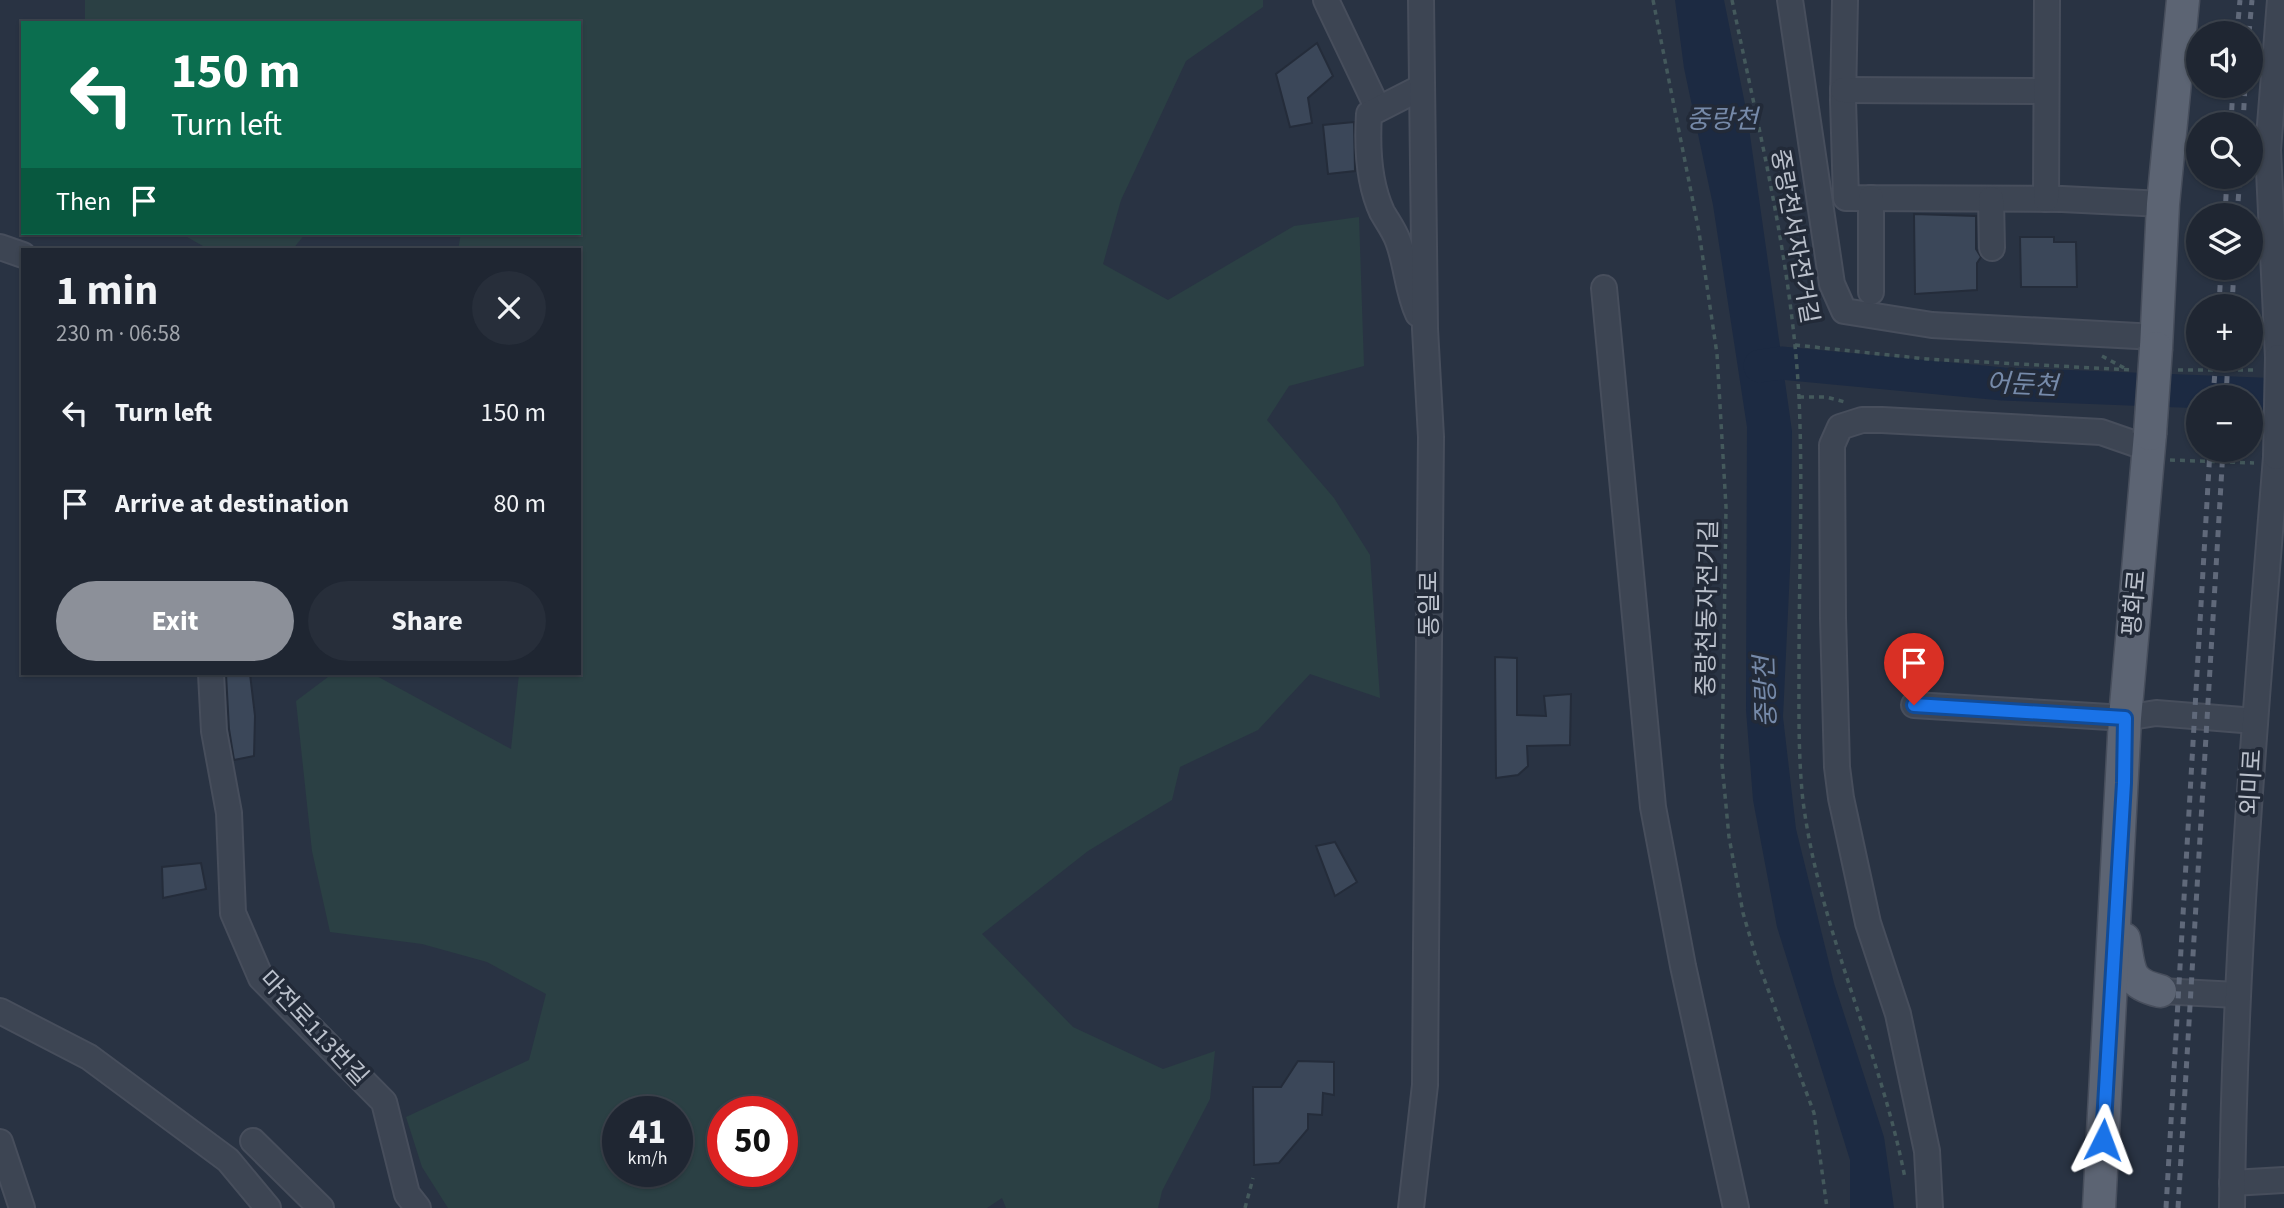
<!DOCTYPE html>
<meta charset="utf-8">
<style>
:root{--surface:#1f2632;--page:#272e3a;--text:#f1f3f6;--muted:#a1a5ac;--line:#3c434d;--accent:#8c9099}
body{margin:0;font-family:"Source Sans 3","Noto Sans KR",sans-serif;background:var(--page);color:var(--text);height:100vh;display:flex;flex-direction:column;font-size:26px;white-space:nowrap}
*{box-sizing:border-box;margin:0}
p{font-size:23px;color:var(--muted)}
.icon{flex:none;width:38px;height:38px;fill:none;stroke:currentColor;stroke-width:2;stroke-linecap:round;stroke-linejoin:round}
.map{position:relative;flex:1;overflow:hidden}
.drawer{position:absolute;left:21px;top:248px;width:560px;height:427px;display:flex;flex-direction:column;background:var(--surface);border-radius:0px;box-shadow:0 2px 5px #0004,0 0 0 2px var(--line)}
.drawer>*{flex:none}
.banner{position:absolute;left:21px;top:21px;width:560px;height:214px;border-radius:0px;box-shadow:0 2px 5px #0004,0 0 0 2px var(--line);background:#0b6e4f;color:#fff;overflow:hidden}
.controls{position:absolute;left:2186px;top:21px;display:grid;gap:14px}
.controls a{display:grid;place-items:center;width:77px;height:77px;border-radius:50%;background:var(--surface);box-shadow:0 2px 5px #0004,0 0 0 2px var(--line);font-size:35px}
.speed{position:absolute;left:602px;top:1096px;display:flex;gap:14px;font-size:35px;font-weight:700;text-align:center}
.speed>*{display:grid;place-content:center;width:91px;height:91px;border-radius:50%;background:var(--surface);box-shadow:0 2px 5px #0004,0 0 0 2px var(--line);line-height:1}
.speed small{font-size:18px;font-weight:400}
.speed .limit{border:10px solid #d22;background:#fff;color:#111}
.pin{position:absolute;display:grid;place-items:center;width:60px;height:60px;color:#fff;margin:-72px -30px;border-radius:50% 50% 50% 0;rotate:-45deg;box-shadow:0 0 7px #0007}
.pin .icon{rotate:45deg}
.me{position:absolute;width:77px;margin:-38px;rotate:3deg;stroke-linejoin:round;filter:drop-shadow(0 0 5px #0008)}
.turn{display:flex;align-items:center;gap:24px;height:147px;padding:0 35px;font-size:32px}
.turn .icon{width:91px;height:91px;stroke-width:2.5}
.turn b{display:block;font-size:49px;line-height:60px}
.then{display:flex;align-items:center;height:66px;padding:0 35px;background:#0003;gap:14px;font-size:26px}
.round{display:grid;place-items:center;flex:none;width:74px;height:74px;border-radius:37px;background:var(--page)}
.overview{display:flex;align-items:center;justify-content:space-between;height:119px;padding:0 35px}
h1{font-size:42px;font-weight:700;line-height:52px}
.cta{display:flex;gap:14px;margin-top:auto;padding:14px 35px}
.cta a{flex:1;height:80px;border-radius:42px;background:var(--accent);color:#fff;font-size:28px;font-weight:700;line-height:80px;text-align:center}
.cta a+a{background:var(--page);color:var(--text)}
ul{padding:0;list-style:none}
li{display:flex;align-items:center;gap:21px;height:91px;padding:0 35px}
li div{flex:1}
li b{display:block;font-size:26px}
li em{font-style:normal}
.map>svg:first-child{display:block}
.green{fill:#2b4044;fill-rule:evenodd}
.water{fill:#1c2a42}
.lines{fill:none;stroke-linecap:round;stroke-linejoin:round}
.river{stroke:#1c2a42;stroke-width:33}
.building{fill:#3b4759;stroke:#242c3a;stroke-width:2}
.minor-casing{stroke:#474e5c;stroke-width:28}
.major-casing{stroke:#474e5c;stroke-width:35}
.path{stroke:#44595c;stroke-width:3.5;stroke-dasharray:5 5;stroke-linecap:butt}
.minor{stroke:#3d4553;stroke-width:24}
.major{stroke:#5c6473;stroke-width:32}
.rail{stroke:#60697a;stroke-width:5;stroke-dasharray:7 7;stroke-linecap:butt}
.minor-bridge-casing{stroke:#474e5c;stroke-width:28;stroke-linecap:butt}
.major-bridge-casing{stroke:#474e5c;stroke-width:35;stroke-linecap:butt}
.minor-bridge{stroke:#3d4553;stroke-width:24}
.major-bridge{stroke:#5c6473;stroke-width:32}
.route-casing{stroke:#114b97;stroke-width:18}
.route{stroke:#1a73e8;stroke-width:12}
.labels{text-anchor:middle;stroke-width:7;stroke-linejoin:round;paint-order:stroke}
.street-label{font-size:24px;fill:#bbc1cc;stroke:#222a38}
.water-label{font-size:26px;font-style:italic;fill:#768aa9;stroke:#222a38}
</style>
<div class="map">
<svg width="2284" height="1208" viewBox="0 0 2284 1208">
<rect width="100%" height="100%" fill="#293343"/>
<!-- green -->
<g class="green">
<path d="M 85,0 L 1263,0 L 1263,7 L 1186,61 L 1121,200 L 1103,264 L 1168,300 L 1294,226 L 1359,217 L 1364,366 L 1289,386 L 1267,420 L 1334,498 L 1370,555 L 1380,698 L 1310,674 L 1258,730 L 1180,767 L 1172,800 L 1088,851 L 982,934 L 1073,1027 L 1163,1069 L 1215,1051 L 1210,1099 L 1162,1191 L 1158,1208 L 1006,1208 L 1002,1198 L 987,1208 L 448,1208 L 422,1167 L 406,1117 L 529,1060 L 546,994 L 487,962 L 422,944 L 330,932 L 312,851 L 296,701 L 332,674 L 373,674 L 511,749 L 519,674 L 579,674 L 579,250 L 458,250 L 461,233 L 579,233 L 579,23 L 85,23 ZM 618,1111 L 677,1111 L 677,1171 L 618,1171 ZM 723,1111 L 782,1111 L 782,1171 L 723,1171 Z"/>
<path d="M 180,233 L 306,233 L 292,250 L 210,250 Z"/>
</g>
<!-- water -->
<path class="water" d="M 1675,0 L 1724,0 L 1747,114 L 1792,431 L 1791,548 L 1783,717 L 1796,829 L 1834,983 L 1884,1137 L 1894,1208 L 1850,1208 L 1850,1160 L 1777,927 L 1753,800 L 1746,710 L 1747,427 L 1713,205 L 1684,68 Z"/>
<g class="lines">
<!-- river -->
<path class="river" d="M 1760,366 L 1781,363 L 2003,384 L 2284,395"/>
</g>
<!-- building -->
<g class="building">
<path d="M 1317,43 L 1333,76 L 1308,98 L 1312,123 L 1290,127 L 1276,74 Z"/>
<path d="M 1354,122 L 1355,171 L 1328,174 L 1323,125 Z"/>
<path d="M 1914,214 L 1976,216 L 1976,249 L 1981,257 L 1977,263 L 1977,290 L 1915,294 Z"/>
<path d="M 2020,237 L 2054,237 L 2054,242 L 2076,242 L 2077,287 L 2021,287 Z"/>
<path d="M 1495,657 L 1517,658 L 1517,715 L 1546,716 L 1544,696 L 1571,694 L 1570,745 L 1527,746 L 1528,766 L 1518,775 L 1496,778 Z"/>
<path d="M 226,674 L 250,674 L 255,716 L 254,756 L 234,760 L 229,729 Z"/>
<path d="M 1335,842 L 1357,882 L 1335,896 L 1316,846 Z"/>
<path d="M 201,863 L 206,889 L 163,898 L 162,867 Z"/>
<path d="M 1298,1061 L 1334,1062 L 1334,1095 L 1323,1093 L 1322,1115 L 1308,1114 L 1308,1129 L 1279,1163 L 1254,1165 L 1253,1087 L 1281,1087 Z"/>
</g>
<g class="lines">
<!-- minor casing -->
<g class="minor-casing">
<g id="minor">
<path d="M 1326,0 L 1378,109"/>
<path d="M 1790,0 L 1832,284 L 1844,311 L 1932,325 L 2156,337"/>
<path d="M 1845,0 L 1843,100 L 1846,198 L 2062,199 L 2163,204"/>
<path d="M 1843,90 L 2045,91"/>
<path d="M 1871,198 L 1871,292"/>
<path d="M 1991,199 L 1992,248"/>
<path d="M 2046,199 L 2047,0"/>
<path d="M 0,247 L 23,255"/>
<path d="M 1604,288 L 1653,807 L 1683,966 L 1736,1208"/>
<path d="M 1418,314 C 1407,290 1407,265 1398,241 C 1394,230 1387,221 1382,212 C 1368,182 1367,146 1369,114 L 1422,87"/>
<path d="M 2278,357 L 2268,150 L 2280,0"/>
<path d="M 211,674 L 214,731 L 229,813 L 233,913 L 261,978 L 384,1102 L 407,1194 L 418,1208"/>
<path d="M 1914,705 L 2125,718 L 2156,713 L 2255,721"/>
<path d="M 2160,991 L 2237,995"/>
<path d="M 0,1011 L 89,1057 L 228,1160 L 268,1208"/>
<path d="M 253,1141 L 321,1208"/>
<path d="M 0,1142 L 22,1208"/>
<path d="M 2232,1183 L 2284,1180"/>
<path d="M 1411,1208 L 1425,1085 L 1426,950 L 1431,437 L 1425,329 L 1421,0"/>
<path d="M 1930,1208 L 1927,1151 L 1898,1014 L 1868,923 L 1841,798 L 1837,767 L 1833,618 L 1832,445 L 1840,427 L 1862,420 L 1882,420 L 2101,432 L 2150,449"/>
<path d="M 2232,1208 C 2234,957 2256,707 2276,457"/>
</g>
</g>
<!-- major casing -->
<g class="major-casing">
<g id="major">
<path d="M 2156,348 L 2163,204 L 2183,0"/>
<path d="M 2124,939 C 2130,970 2126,983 2160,991"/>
<path d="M 2099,1208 L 2125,718 L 2150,434"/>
</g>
</g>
<!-- path -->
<g class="path">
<path d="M 1653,0 L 1699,232 L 1717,354 L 1726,507 L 1722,764 L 1729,837 L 1743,913 L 1756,957 L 1814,1113 L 1827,1208"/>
<path d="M 1732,0 C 1759,131 1792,264 1799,398 C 1803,486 1799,574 1799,662 C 1799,709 1798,755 1803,801 C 1820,932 1880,1049 1905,1178"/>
<path d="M 1795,345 L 1927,359 L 2132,370"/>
<path d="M 2102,356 L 2126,369"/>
<path d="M 2178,370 L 2258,370"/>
<path d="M 1799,397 L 1826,397 L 1845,402"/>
<path d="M 2170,460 L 2254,463"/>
<path d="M 1245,1208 L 1253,1178"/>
</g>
<!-- minor -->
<use href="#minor" class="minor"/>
<!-- major -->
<use href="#major" class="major"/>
<!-- rail -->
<g class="rail">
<path d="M 2237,33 L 2240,0"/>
<path d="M 2249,33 L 2252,0"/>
<path d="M 2231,124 L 2233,86"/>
<path d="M 2243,124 L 2245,86"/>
<path d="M 2225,215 L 2227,177"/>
<path d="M 2237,215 L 2240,177"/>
<path d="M 2219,306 L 2221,268"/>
<path d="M 2232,306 L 2234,268"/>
<path d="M 2213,397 L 2216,359"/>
<path d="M 2226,397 L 2228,359"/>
<path d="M 2166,1208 L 2210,450"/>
<path d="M 2178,1208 L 2223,450"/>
</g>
<!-- minor-bridge casing -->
<g class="minor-bridge-casing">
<path id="minor-bridge" d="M 2276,457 L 2278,357"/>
</g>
<!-- major-bridge casing -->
<g class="major-bridge-casing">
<path id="major-bridge" d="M 2150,434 L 2156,348"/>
</g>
<!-- minor-bridge -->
<use href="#minor-bridge" class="minor-bridge"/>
<!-- major-bridge -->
<use href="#major-bridge" class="major-bridge"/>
</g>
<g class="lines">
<!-- route casing -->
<g class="route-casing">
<path id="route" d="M 1914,705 L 2125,718 L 2124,783 L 2103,1140"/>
</g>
<!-- route -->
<use href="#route" class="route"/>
</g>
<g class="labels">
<!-- street labels -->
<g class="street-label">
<text transform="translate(1795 236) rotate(80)" y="8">중랑천서자전거길</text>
<text transform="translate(2134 603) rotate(-85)" y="8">평화로</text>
<text transform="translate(1429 604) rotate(-90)" y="8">동일로</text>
<text transform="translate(1707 608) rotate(-89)" y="8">중랑천동자전거길</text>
<text transform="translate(2251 782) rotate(-87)" y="8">외미로</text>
<text transform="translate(314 1028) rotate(47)" y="8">마전로113번길</text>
</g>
<!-- water labels -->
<g class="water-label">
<text x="1722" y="128">중랑천</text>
<text transform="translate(2022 384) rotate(3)" y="9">어둔천</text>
<text transform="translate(1765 692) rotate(-92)" y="9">중랑천</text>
</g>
</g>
</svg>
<div class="controls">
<a><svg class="icon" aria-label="sound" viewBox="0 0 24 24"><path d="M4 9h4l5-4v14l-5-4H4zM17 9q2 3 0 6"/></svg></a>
<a><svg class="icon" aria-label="search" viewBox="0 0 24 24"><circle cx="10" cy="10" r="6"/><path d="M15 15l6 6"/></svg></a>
<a><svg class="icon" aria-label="layers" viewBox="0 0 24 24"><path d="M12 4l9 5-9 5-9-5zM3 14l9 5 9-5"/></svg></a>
<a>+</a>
<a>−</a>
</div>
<div class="speed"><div>41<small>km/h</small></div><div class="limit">50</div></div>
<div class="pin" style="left:1914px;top:705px;background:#d93025"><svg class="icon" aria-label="arrive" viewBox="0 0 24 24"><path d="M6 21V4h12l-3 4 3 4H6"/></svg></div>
<svg class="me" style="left:2103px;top:1140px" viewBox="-20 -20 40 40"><path d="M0-17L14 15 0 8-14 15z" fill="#1a73e8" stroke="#fff" stroke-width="4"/></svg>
<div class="banner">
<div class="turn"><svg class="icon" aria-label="left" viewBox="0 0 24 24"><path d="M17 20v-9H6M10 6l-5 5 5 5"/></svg><div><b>150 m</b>Turn left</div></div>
<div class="then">Then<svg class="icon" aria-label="arrive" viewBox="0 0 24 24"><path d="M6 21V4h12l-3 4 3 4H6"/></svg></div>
</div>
<section class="drawer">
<div class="overview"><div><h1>1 min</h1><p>230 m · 06:58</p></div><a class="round"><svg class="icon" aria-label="close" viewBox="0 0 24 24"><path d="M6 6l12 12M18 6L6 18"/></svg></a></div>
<ul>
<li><svg class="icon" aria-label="left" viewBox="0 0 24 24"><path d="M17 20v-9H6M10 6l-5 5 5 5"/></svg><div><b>Turn left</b></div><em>150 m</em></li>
<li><svg class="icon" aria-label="arrive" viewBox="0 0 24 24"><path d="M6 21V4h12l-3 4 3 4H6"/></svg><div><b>Arrive at destination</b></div><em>80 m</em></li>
</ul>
<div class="cta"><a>Exit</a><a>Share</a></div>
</section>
</div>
